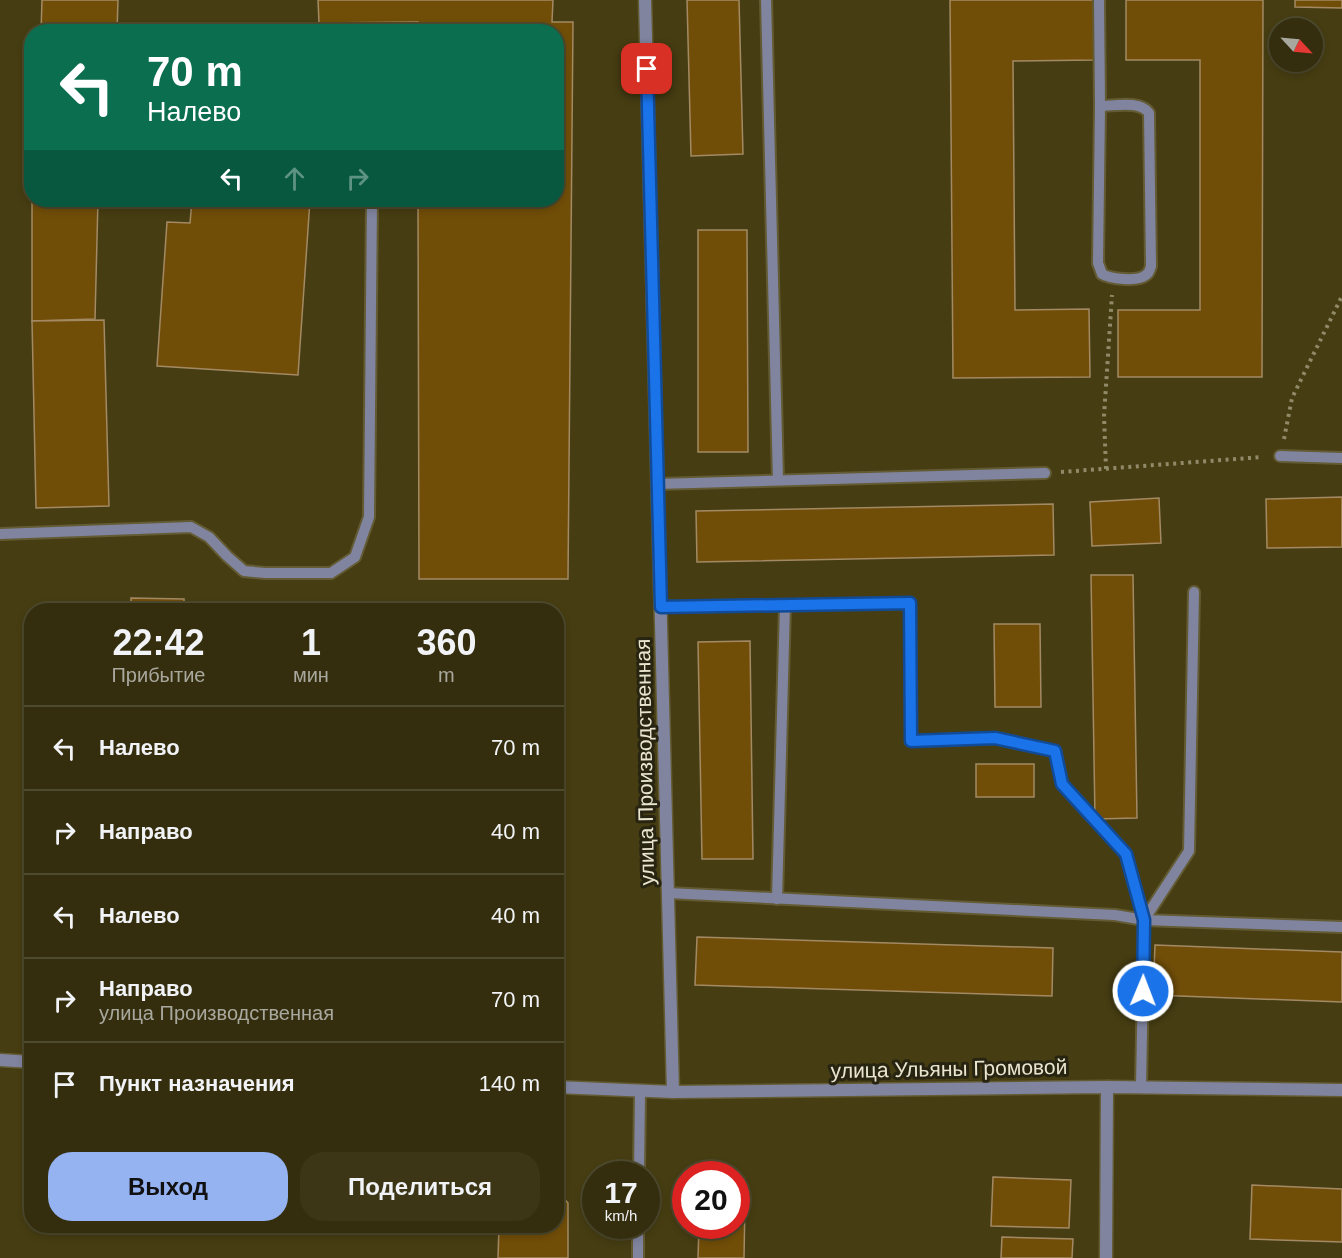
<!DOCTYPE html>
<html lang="ru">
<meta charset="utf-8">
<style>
:root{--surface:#342e0e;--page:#3c3617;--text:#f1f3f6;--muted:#a9a89e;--line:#4e4a2e;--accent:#95b2f1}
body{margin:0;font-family:Arial,sans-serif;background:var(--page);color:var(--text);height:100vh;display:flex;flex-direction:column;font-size:22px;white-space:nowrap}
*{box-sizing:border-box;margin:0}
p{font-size:20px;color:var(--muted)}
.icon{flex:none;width:33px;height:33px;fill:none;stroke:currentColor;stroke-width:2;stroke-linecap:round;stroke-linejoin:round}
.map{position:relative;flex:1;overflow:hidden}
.details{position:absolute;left:24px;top:603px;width:540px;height:630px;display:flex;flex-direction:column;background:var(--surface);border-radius:24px;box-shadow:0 3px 9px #0003,0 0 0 2px var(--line)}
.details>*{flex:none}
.hud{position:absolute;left:24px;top:24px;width:540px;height:183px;border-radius:24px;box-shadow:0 3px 9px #0003,0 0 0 2px var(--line);background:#0b6e4f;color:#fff;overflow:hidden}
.needle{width:39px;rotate:116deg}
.fabs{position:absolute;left:1269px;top:18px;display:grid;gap:12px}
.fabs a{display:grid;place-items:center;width:54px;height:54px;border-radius:50%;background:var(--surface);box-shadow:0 3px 9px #0003,0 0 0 2px var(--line);font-size:30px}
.speed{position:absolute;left:582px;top:1161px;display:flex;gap:12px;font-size:30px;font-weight:700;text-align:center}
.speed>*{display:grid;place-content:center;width:78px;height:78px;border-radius:50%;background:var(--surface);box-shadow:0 3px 9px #0003,0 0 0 2px var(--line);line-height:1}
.speed small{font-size:15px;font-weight:400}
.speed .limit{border:9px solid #d22;background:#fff;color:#111}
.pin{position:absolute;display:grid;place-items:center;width:51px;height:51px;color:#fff;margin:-26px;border-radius:12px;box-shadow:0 3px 9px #0006}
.me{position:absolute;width:66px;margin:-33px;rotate:1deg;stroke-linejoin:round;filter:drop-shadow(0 0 4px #0008)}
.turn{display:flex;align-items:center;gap:21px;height:126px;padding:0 24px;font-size:27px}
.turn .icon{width:78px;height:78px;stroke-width:2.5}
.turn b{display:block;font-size:42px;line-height:51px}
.lanes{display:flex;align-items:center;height:57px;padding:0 24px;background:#0003;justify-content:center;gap:30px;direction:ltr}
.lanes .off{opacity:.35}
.eta{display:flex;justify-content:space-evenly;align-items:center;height:102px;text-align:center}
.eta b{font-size:36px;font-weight:700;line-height:42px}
.cta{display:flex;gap:12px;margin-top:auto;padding:12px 24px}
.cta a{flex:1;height:69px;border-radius:24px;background:var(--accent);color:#111;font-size:24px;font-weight:700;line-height:69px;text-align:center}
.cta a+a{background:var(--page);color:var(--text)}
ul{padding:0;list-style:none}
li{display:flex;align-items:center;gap:18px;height:84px;padding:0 24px;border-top:2px solid var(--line)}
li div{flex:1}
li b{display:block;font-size:22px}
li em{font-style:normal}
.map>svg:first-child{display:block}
.building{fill:#714e08;stroke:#a38a64;stroke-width:1.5}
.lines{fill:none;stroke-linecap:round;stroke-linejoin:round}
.lane-casing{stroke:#635b34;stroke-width:14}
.street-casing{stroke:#635b34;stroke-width:15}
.path{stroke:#908a68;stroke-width:4;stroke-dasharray:3 4.5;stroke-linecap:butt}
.lane{stroke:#80849f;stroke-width:10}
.street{stroke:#80849f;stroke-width:12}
.route-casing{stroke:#114b97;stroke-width:15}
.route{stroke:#1a73e8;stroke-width:10}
.labels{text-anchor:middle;stroke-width:6;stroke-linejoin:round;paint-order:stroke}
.street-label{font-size:21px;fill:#e9e5ce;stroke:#282412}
</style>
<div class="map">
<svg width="1342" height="1258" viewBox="0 0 1342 1258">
<rect width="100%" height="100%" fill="#463d12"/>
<!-- building -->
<g class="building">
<path d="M 42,0 L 118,0 L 117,32 L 41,32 Z"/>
<path d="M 318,0 L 553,0 L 552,22 L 573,22 L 568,579 L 419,579 L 418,200 L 556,200 L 556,32 L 418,32 L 418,22 L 319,23 Z"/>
<path d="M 687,0 L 739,0 L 743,154 L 691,156 Z"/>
<path d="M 950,0 L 1094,0 L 1094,60 L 1013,61 L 1015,310 L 1089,309 L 1090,377 L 953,378 Z"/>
<path d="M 1126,0 L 1263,0 L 1262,377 L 1118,377 L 1118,310 L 1200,310 L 1200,60 L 1126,60 Z"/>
<path d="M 1295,0 L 1342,0 L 1342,8 L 1295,7 Z"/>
<path d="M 32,200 L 98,200 L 95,319 L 32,321 Z"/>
<path d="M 192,200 L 310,200 L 298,375 L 157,366 L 167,222 L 190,223 Z"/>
<path d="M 698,230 L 747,230 L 748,452 L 698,452 Z"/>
<path d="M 104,320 L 109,506 L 36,508 L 32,321 Z"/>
<path d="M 1342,497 L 1342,547 L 1267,548 L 1266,499 Z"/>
<path d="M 1159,498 L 1161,543 L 1092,546 L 1090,502 Z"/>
<path d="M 1053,504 L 1054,555 L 697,562 L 696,511 Z"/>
<path d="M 1091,575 L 1133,575 L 1137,818 L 1095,819 Z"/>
<path d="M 131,598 L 184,599 L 184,610 L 131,610 Z"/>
<path d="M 994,624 L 1040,624 L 1041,707 L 995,707 Z"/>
<path d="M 750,641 L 753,859 L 702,859 L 698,642 Z"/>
<rect x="976" y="764" width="58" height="33"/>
<path d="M 697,937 L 1053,948 L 1052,996 L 695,985 Z"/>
<path d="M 1155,945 L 1342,952 L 1342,1002 L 1153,995 Z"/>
<path d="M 993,1177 L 1071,1180 L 1069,1228 L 991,1226 Z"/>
<path d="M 1252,1185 L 1342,1189 L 1342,1242 L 1250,1239 Z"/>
<path d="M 556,1190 L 568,1203 L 568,1258 L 498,1258 L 499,1226 L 556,1226 Z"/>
<path d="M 736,1204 L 745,1204 L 744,1258 L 698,1258 L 699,1226 L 736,1226 Z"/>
<path d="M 1002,1237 L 1073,1239 L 1072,1258 L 1001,1258 Z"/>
</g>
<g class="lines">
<!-- lane casing -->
<g class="lane-casing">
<g id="lane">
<path d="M 766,0 L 778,480"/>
<path d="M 1099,0 L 1100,106 L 1098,263 L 1102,274 C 1110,279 1138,282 1146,275 C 1149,273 1150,270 1151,266 L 1149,113 C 1140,100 1114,106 1100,106"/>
<path d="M 1280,456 L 1342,458"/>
<path d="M 657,484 L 1045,473"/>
<path d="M 0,534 L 191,527 L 209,537 L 227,556 L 244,571 L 265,573 L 331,573 L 355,557 L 369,517 L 372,200"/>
<path d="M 661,607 L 910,603 L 911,741 L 995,738 L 1055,751 L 1062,784 L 1126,854 L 1144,920"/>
<path d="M 668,893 L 1115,915 L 1144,920"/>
<path d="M 777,899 L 785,605"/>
<path d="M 1144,920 L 1189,851 L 1194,592"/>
<path d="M 1141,1087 L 1144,920 L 1342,927"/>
<path d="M 639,1174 L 640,1091"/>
<path d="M 638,1258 L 638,1226"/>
</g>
</g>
<!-- street casing -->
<g class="street-casing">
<g id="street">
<path d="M 645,0 L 673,1092"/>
<path d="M 0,1060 L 32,1062"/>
<path d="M 556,1087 L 673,1092 L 1107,1087 L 1342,1090"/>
<path d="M 1106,1258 L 1107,1087"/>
</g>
</g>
<!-- path -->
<g class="path">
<path d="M 1284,439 L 1292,398 L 1342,296"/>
<path d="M 1106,469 L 1104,416 L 1112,295"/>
<path d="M 1061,472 L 1263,457"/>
</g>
<!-- lane -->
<use href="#lane" class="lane"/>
<!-- street -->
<use href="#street" class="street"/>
</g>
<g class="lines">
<!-- route casing -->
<g class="route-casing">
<path id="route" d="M 647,69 L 661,607 L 910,603 L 911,741 L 995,738 L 1055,751 L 1062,784 L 1126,854 L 1144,920 L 1143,991"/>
</g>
<!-- route -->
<use href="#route" class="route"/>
</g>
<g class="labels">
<!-- street labels -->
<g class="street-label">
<text transform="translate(645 762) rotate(-91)" y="7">улица Производственная</text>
<text transform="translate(949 1069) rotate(-1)" y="7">улица Ульяны Громовой</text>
</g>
</g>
</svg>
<div class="fabs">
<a><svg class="needle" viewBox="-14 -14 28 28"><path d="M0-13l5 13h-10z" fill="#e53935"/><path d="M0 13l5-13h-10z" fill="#a9a89e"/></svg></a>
</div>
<div class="speed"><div>17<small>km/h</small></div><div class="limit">20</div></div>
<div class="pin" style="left:647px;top:69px;background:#d93025"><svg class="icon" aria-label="arrive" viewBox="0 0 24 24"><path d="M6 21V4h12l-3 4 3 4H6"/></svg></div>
<svg class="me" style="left:1143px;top:991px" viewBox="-20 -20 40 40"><circle r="17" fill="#1a73e8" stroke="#fff" stroke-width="3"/><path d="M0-11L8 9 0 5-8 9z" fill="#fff"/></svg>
<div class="hud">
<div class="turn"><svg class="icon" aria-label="left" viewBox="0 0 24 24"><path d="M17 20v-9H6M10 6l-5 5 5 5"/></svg><div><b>70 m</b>Налево</div></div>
<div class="lanes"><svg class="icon" aria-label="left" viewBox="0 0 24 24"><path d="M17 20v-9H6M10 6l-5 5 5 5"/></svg><svg class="icon off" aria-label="ahead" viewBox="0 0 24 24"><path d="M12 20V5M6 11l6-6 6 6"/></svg><svg class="icon off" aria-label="right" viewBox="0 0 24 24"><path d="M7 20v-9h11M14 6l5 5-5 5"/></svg></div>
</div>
<section class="details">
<div class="eta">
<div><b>22:42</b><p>Прибытие</p></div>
<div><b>1</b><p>мин</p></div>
<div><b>360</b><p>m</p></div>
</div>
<ul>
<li><svg class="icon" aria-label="left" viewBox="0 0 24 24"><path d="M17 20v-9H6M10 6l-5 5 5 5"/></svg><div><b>Налево</b></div><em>70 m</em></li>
<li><svg class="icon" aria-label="right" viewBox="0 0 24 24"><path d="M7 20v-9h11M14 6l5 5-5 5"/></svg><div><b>Направо</b></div><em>40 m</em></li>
<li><svg class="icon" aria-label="left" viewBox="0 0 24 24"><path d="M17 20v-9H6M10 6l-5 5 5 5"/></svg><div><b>Налево</b></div><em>40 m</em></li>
<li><svg class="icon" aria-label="right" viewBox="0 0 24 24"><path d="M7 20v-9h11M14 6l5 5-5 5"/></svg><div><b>Направо</b><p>улица Производственная</p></div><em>70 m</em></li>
<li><svg class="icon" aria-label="arrive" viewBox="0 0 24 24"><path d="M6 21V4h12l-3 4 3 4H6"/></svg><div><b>Пункт назначения</b></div><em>140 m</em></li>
</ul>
<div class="cta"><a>Выход</a><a>Поделиться</a></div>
</section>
</div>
